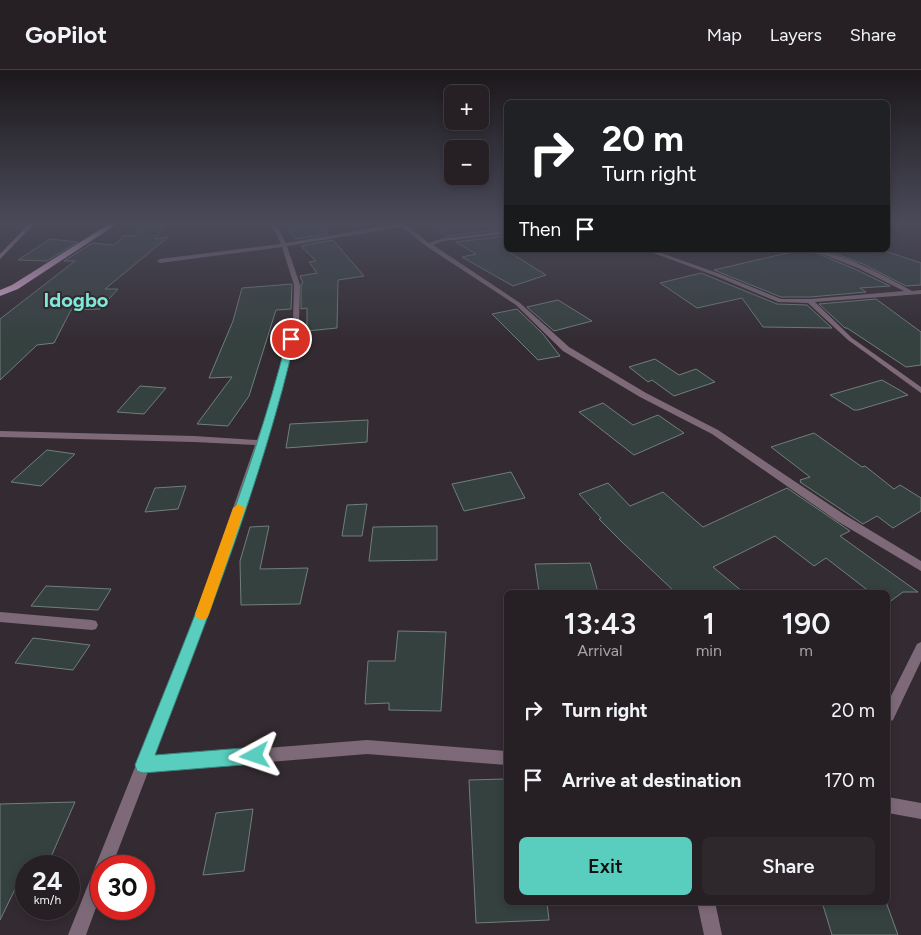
<!DOCTYPE html>
<meta charset="utf-8">
<style>
:root{--surface:#262025;--page:#2e282d;--text:#f1f3f6;--muted:#a4a3a7;--line:#423e42;--accent:#59cebf}
body{margin:0;font-family:Figtree,sans-serif;background:var(--page);color:var(--text);height:100vh;display:flex;flex-direction:column;font-size:19px;white-space:nowrap}
*{box-sizing:border-box;margin:0}
p{font-size:16px;color:var(--muted)}
.icon{flex:none;width:28px;height:28px;fill:none;stroke:currentColor;stroke-width:2;stroke-linecap:round;stroke-linejoin:round}
.map{position:relative;flex:1;overflow:hidden}
.side{position:absolute;left:504px;top:520px;width:386px;height:315px;display:flex;flex-direction:column;background:var(--surface);border-radius:8px;box-shadow:0 2px 8px #0003,0 0 0 1px var(--line)}
.side>*{flex:none}
.top-card{position:absolute;left:504px;top:30px;width:386px;height:152px;border-radius:8px;box-shadow:0 2px 8px #0003,0 0 0 1px var(--line);background:#202124;color:#fff;overflow:hidden}
.buttons{position:absolute;left:444px;top:15px;display:grid;gap:10px}
.buttons a{display:grid;place-items:center;width:45px;height:45px;border-radius:8px;background:var(--surface);box-shadow:0 2px 8px #0003,0 0 0 1px var(--line);font-size:25px}
.speed{position:absolute;left:15px;top:785px;display:flex;gap:10px;font-size:25px;font-weight:700;text-align:center}
.speed>*{display:grid;place-content:center;width:65px;height:65px;border-radius:50%;background:var(--surface);box-shadow:0 2px 8px #0003,0 0 0 1px var(--line);line-height:1}
.speed small{font-size:12px;font-weight:400}
.speed .limit{border:8px solid #d22;background:#fff;color:#111}
.pin{position:absolute;display:grid;place-items:center;width:42px;height:42px;color:#fff;margin:-21px;border:2px solid #fff;border-radius:50%;box-shadow:0 1px 5px #0007}
.me{position:absolute;width:55px;margin:-28px;rotate:265deg;stroke-linejoin:round;filter:drop-shadow(0 0 4px #0008)}
.turn{display:flex;align-items:center;gap:18px;height:105px;padding:0 15px;font-size:22px}
.turn .icon{width:65px;height:65px;stroke-width:2.5}
.turn b{display:block;font-size:35px;line-height:42px}
.then{display:flex;align-items:center;height:48px;padding:0 15px;background:#0003;gap:10px;font-size:19px}
.eta{display:flex;justify-content:space-evenly;align-items:center;height:85px;text-align:center}
.eta b{font-size:30px;font-weight:600;line-height:35px}
.button{display:flex;gap:10px;margin-top:auto;padding:10px 15px}
.button a{flex:1;height:58px;border-radius:8px;background:var(--accent);color:#111;font-size:20px;font-weight:600;line-height:58px;text-align:center}
.button a+a{background:var(--page);color:var(--text)}
ul{padding:0;list-style:none}
li{display:flex;align-items:center;gap:15px;height:70px;padding:0 15px}
li div{flex:1}
li b{display:block;font-size:19px}
li em{font-style:normal}
header{display:flex;align-items:center;gap:30px;box-sizing:border-box;height:70px;padding:0 25px;background:var(--surface);border-bottom:1px solid var(--line)}
header strong{font-size:24px}
nav{display:flex;gap:28px;margin-inline-start:auto;font-size:18px}
.map>svg:first-child{display:block}
.building{fill:#35413f;stroke:#717e7c}
.lines{fill:none;stroke-linecap:round;stroke-linejoin:round}
.minor{fill:#7e6979;fill-rule:evenodd}
.secondary{fill:#ab8aa4;fill-rule:evenodd}
.trunk{fill:#deaed4;fill-rule:evenodd}
.route{fill:#59cebf;stroke:#3a867c}
.slow{fill:#f59e0b}
.labels{text-anchor:middle;stroke-width:4;stroke-linejoin:round;paint-order:stroke}
.far-district-label{font-size:20px;font-weight:bold;fill:#7fe8d9;stroke:#332b31}
</style>
<header>
<strong>GoPilot</strong>
<nav><a>Map</a><a>Layers</a><a>Share</a></nav>
</header>
<div class="map">
<svg width="921" height="865" viewBox="0 0 921 865">
<rect width="100%" height="100%" fill="#332b31"/>
<!-- building -->
<g class="building">
<path d="M 281,152 L 318,152 L 328,164 L 296,169 Z"/>
<path d="M 426,152 L 465,152 L 471,157 L 506,152 L 506,159 L 447,166 Z"/>
<path d="M 164,156 L 155,169 L 168,167 L 105,219 L 118,219 L 100,239 L 71,240 L 54,273 L 37,275 L 0,310 L 0,249 L 75,191 L 64,191 L 92,173 L 114,175 L 124,166 L 135,166 L 142,157 Z"/>
<path d="M 506,166 L 506,180 L 546,205 L 513,216 L 462,187 L 476,184 L 456,172 Z"/>
<path d="M 50,169 L 78,172 L 47,191 L 18,190 Z"/>
<path d="M 333,170 L 364,206 L 338,210 L 337,258 L 307,261 L 307,238 L 301,239 L 301,214 L 303,213 L 300,206 L 317,203 L 309,192 L 316,191 L 301,176 Z"/>
<path d="M 800,180 L 809,180 L 857,200 L 890,216 L 860,218 L 866,222 L 810,227 L 781,227 L 714,200 Z"/>
<path d="M 825,180 L 882,180 L 921,193 L 921,215 L 906,216 L 863,194 Z"/>
<path d="M 701,203 L 777,234 L 807,235 L 832,258 L 763,257 L 742,228 L 697,238 L 660,213 Z"/>
<path d="M 292,214 L 291,239 L 276,240 L 249,326 L 228,356 L 197,354 L 232,307 L 209,308 L 233,251 L 242,218 Z"/>
<path d="M 876,229 L 921,262 L 921,295 L 906,297 L 847,258 L 845,258 L 819,234 Z"/>
<path d="M 558,230 L 592,251 L 554,261 L 527,237 Z"/>
<path d="M 517,239 L 543,264 L 560,286 L 538,290 L 492,244 Z"/>
<path d="M 655,289 L 679,305 L 696,299 L 715,312 L 674,326 L 652,310 L 648,312 L 629,297 Z"/>
<path d="M 882,310 L 908,325 L 858,340 L 854,340 L 830,325 Z"/>
<path d="M 140,316 L 166,318 L 144,344 L 117,342 Z"/>
<path d="M 603,333 L 633,355 L 658,345 L 684,363 L 634,385 L 579,342 Z"/>
<path d="M 368,350 L 367,372 L 286,378 L 290,354 Z"/>
<path d="M 814,363 L 862,397 L 865,396 L 894,419 L 900,415 L 921,428 L 921,441 L 893,458 L 877,446 L 863,454 L 800,412 L 801,412 L 800,410 L 810,407 L 771,377 Z"/>
<path d="M 47,380 L 75,384 L 41,416 L 11,412 Z"/>
<path d="M 511,402 L 525,428 L 464,441 L 452,414 Z"/>
<path d="M 608,413 L 630,436 L 663,422 L 703,457 L 787,418 L 850,461 L 840,466 L 918,522 L 903,522 L 888,533 L 888,522 L 870,522 L 826,488 L 814,496 L 775,466 L 713,497 L 743,522 L 675,522 L 622,472 L 599,449 L 601,448 L 579,424 Z"/>
<path d="M 186,416 L 178,439 L 145,442 L 155,418 Z"/>
<path d="M 367,434 L 362,466 L 342,466 L 347,435 Z"/>
<path d="M 269,456 L 260,499 L 308,498 L 300,534 L 241,535 L 240,491 L 250,457 Z"/>
<path d="M 437,456 L 437,490 L 369,491 L 373,457 Z"/>
<path d="M 590,493 L 598,522 L 539,522 L 535,494 Z"/>
<path d="M 46,516 L 111,519 L 98,540 L 31,536 Z"/>
<path d="M 398,561 L 446,562 L 441,641 L 389,640 L 389,633 L 365,634 L 368,591 L 395,591 Z"/>
<path d="M 33,568 L 90,575 L 73,600 L 15,593 Z"/>
<path d="M 506,709 L 506,832 L 547,832 L 549,850 L 476,853 L 469,710 Z"/>
<path d="M 75,732 L 47,796 L 26,796 L 26,811 L 19,811 L 0,850 L 0,734 Z"/>
<path d="M 253,739 L 244,801 L 203,805 L 216,743 Z"/>
<path d="M 822,832 L 886,832 L 898,865 L 832,865 Z"/>
</g>
<g class="lines">
<!-- minor -->
<g class="minor">
<path d="M 267,152 L 272,152 L 280,161 L 286,173 L 399,154 L 398,152 L 403,152 L 429,173 L 443,168 L 506,161 L 506,164 L 444,171 L 433,175 L 520,233 L 569,277 L 646,323 L 718,360 L 845,445 L 921,491 L 921,501 L 837,451 L 712,364 L 640,327 L 563,281 L 516,235 L 426,176 L 402,157 L 287,176 L 300,215 L 299,251 L 282,322 L 207,547 L 154,687 L 367,670 L 506,681 L 506,695 L 367,684 L 148,702 L 112,796 L 101,796 L 101,824 L 86,865 L 68,865 L 195,547 L 255,375 L 194,372 L 0,367 L 0,361 L 194,366 L 257,370 L 274,322 L 293,251 L 294,215 L 282,177 L 160,193 L 157,191 L 160,189 L 281,174 L 275,162 Z"/>
<path d="M 645,180 L 653,180 L 720,204 L 781,229 L 810,229 L 904,221 L 858,198 L 811,180 C 837,180 889,208 912,221 L 921,220 L 921,224 L 815,232 L 852,268 L 921,317 L 921,323 L 848,270 L 808,233 L 778,232 L 716,206 Z"/>
<path d="M 0,542 L 92,550 L 96,551 L 98,555 L 96,559 L 92,560 L 0,552 Z"/>
<path d="M 921,572 L 921,591 L 893,650 L 888,652 L 888,632 L 917,574 Z"/>
<path d="M 888,727 L 921,733 L 921,749 L 888,743 Z"/>
<path d="M 697,832 L 715,832 L 722,865 L 704,865 Z"/>
</g>
<!-- secondary -->
<path class="secondary" d="M 31,152 L 36,152 L 0,189 L 0,184 Z"/>
<!-- trunk -->
<path class="trunk" d="M 112,152 L 120,152 L 18,219 L 0,226 L 0,220 L 12,215 Z"/>
</g>
<!-- sky -->
<linearGradient id="sky" x2="0" y2="1"><stop stop-color="#1c181b"/><stop offset="0.56" stop-color="#4a4a5a"/><stop offset="1" stop-color="#4a4a5a" stop-opacity="0"/></linearGradient>
<rect width="921" height="273" fill="url(#sky)"/>
<!-- route -->
<path class="route" d="M 291,266 L 295,269 C 262,411 207,549 155,685 L 255,677 L 261,680 L 264,686 L 261,691 L 255,694 L 143,703 L 137,701 L 135,695 C 191,555 250,415 287,269 Z"/>
<!-- slow -->
<path class="slow" d="M 239,434 L 245,438 L 209,544 L 207,548 L 202,550 L 197,548 L 195,544 L 233,438 Z"/>
<g class="labels">
<!-- far-district labels -->
<g class="far-district-label">
<text x="76" y="237">Idogbo</text>
</g>
</g>
</svg>
<div class="buttons">
<a>+</a>
<a>−</a>
</div>
<div class="speed"><div>24<small>km/h</small></div><div class="limit">30</div></div>
<div class="pin" style="left:291px;top:269px;background:#d93025"><svg class="icon" aria-label="arrive" viewBox="0 0 24 24"><path d="M6 21V4h12l-3 4 3 4H6"/></svg></div>
<svg class="me" style="left:255px;top:686px" viewBox="-20 -20 40 40"><path d="M0-17L14 15 0 8-14 15z" fill="#59cebf" stroke="#fff" stroke-width="4"/></svg>
<div class="top-card">
<div class="turn"><svg class="icon" aria-label="right" viewBox="0 0 24 24"><path d="M7 20v-9h11M14 6l5 5-5 5"/></svg><div><b>20 m</b>Turn right</div></div>
<div class="then">Then<svg class="icon" aria-label="arrive" viewBox="0 0 24 24"><path d="M6 21V4h12l-3 4 3 4H6"/></svg></div>
</div>
<section class="side">
<div class="eta">
<div><b>13:43</b><p>Arrival</p></div>
<div><b>1</b><p>min</p></div>
<div><b>190</b><p>m</p></div>
</div>
<ul>
<li><svg class="icon" aria-label="right" viewBox="0 0 24 24"><path d="M7 20v-9h11M14 6l5 5-5 5"/></svg><div><b>Turn right</b></div><em>20 m</em></li>
<li><svg class="icon" aria-label="arrive" viewBox="0 0 24 24"><path d="M6 21V4h12l-3 4 3 4H6"/></svg><div><b>Arrive at destination</b></div><em>170 m</em></li>
</ul>
<div class="button"><a>Exit</a><a>Share</a></div>
</section>
</div>
